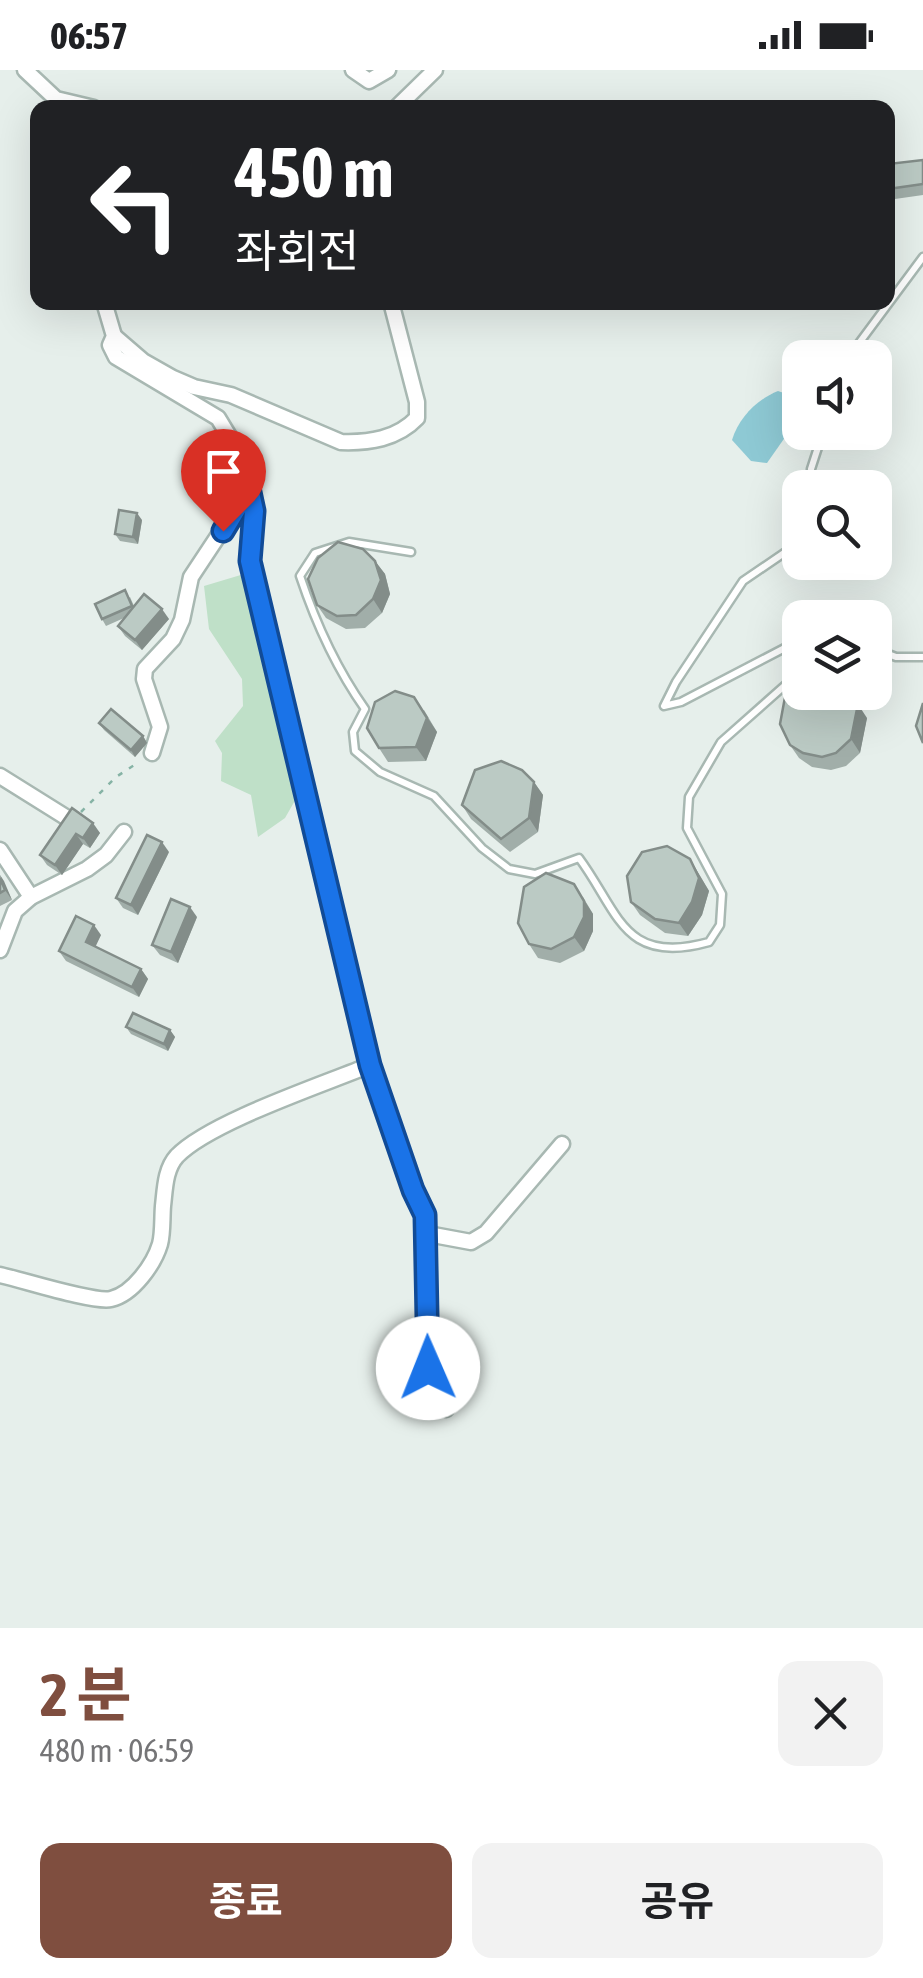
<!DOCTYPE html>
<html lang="ko">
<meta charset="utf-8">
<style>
:root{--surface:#fff;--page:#f2f2f2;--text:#202124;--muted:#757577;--accent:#7f4e3f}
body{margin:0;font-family:"Asap Condensed","Noto Sans KR",sans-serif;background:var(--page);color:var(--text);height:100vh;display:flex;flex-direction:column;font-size:38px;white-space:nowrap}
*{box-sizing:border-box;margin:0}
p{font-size:32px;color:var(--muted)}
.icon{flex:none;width:55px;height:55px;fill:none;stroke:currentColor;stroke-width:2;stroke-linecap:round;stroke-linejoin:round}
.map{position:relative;height:1558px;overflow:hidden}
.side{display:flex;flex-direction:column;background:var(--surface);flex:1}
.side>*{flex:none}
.hud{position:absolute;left:30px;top:30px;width:865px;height:210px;border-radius:20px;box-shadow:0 10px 40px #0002;background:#202124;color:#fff;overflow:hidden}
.tools{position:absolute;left:782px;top:270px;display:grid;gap:20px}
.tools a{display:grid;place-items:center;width:110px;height:110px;border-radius:20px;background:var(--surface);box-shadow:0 10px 40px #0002;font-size:50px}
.pin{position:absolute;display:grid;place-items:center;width:85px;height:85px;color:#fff;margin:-102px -42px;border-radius:50% 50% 50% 0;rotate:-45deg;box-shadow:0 0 10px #0007}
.pin .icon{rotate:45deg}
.me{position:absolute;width:110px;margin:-55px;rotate:359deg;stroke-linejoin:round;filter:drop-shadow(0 0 8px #0008)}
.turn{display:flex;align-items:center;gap:35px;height:210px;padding:0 40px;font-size:45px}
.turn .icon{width:130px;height:130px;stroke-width:2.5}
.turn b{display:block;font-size:70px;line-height:85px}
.round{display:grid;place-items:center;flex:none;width:105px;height:105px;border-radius:20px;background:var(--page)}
.headline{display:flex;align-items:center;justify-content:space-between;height:170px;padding:0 40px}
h1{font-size:60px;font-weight:700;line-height:75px;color:var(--accent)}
.action{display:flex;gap:20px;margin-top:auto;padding:20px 40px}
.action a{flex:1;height:115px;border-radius:20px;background:var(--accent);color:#fff;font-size:40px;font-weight:700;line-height:115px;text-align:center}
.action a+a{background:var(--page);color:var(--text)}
.status{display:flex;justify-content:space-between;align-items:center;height:70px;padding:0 50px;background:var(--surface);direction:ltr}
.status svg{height:28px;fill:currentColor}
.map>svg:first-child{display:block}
.green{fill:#bfe0c8}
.water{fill:#8ec9d4}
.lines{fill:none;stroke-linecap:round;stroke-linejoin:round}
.service-casing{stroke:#a8b8b2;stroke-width:11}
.minor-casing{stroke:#a8b8b2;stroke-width:19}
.path{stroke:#86b3a5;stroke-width:2.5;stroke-dasharray:5 8;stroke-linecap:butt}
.service{stroke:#fff;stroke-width:6}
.minor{stroke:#fff;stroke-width:14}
.wall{fill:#a1aea9}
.shaded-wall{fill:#838d89}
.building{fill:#bbcac4;stroke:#838d89;stroke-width:2.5}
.route-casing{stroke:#114b97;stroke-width:25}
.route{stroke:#1a73e8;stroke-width:18}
</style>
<div class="status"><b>06:57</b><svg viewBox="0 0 49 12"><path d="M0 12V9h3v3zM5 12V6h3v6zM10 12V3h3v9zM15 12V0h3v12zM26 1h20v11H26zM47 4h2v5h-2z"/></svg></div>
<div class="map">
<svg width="923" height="1558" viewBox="0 0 923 1558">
<rect width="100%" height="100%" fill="#e6efeb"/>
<!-- green -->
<path class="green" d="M 244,504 L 297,727 L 285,748 L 258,767 L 251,725 L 221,711 L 222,683 L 215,671 L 243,636 L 242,609 L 209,559 L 204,516 Z"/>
<!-- water -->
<path class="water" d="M 778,321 C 794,326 799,330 800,346 L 767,393 L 751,391 L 732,370 C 739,348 756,330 778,321 Z"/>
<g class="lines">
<!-- service casing -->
<g class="service-casing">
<g id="service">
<path d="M 848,288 L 923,187"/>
<path d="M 810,418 L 811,399 L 823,362"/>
<path d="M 800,461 L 787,481 L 743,511 L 676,612 L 664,636 L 681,632 L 800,570"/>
<path d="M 411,482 L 349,472 L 315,483 L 300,506 C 316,554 336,598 365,639 L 353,662 L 355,681 L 380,702 L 434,726 L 482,778 L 509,799 L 535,804 L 579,788 C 619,842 623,896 709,872 L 720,855 L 722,824 L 687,758 L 689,727 L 721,672 L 800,602"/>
<path d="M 875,579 L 896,587 L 923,587"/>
</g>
</g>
<!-- minor casing -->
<g class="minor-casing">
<g id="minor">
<path d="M 25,0 L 56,29 L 94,38"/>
<path d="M 353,0 L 369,11 L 388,0"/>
<path d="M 396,38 L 435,0"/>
<path d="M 104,232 L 114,266 L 110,275 L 116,287 L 218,348 L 244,391 L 255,441 L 250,491 L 370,995 L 413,1120 L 425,1145 L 428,1298 L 439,1329 L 446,1339"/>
<path d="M 114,266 L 143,291 L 173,308 L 194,317 L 231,325 L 341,372 C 369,373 397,369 417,348 L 417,332 L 391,232"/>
<path d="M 152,683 L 160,657 L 144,609 L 145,599 L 173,569 L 182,550 L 191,507 L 238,436 L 246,407"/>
<path d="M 0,706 L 72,751"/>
<path d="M 0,780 L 31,827"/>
<path d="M 0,880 L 15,841 L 31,827 L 87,799 L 106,785 L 124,762"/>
<path d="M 428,1164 L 471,1172 L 486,1163 L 562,1074"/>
<path d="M 0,1205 C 23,1210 94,1233 111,1229 C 133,1224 154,1194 160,1174 C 163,1163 162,1148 163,1136 C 165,1119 165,1099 177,1086 C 210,1052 322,1015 370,995"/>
</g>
</g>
<!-- path -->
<path class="path" d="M 81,742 L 116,707 L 139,692"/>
<!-- service -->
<use href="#service" class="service"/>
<!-- minor -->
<use href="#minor" class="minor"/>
</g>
<!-- wall -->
<g class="wall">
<path d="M 923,90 L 923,125 L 888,130 L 888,94 Z"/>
<path d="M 142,450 L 138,474 L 120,471 L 115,464 Z"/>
<path d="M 375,491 L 385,504 L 390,524 L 382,543 L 365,558 L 346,559 L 326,548 L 317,535 Z"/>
<path d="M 130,527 L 134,536 L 169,549 L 142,580 L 125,566 L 118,556 L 124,548 L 106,556 L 102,549 Z"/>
<path d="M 424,640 L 437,662 L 426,691 L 388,692 L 379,678 Z"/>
<path d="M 867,648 L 860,683 L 846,696 L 831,700 L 812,697 L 799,688 L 790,675 Z"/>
<path d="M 99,653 L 143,666 L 147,673 L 135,687 L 104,660 Z"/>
<path d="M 534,712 L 543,725 L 538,762 L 510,782 L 471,749 L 462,735 Z"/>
<path d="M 72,738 L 100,763 L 90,778 L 83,774 L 62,805 L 47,795 L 40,785 Z"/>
<path d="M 169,782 L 138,845 L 123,838 L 116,828 Z"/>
<path d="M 690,789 L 709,821 L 702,845 L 688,866 L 665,863 L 640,845 L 631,832 Z"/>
<path d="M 0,805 L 12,830 L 0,836 Z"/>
<path d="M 583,827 L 593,844 L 593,861 L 584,881 L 560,893 L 538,888 L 529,874 Z"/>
<path d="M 197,847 L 178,893 L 160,885 L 152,875 Z"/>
<path d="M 101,865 L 95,876 L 141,899 L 148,909 L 139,927 L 66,891 L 59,881 Z"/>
<path d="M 126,957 L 170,960 L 175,967 L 168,981 L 131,964 Z"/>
</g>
<!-- shaded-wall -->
<g class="shaded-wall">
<path d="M 137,443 L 142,450 L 138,474 L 133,467 Z"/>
<path d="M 375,491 L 385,504 L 390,524 L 382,543 L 373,529 Z"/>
<path d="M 162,539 L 169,549 L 142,580 L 135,570 Z"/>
<path d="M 850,622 L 867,648 L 860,683 L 851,669 Z"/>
<path d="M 414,627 L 437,662 L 426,691 L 416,677 Z"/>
<path d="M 143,666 L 147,673 L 135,687 L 131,680 Z"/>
<path d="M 534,712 L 543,725 L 538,762 L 529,748 Z"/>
<path d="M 93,753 L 100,763 L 90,778 L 83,768 Z"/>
<path d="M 76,764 L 83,774 L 62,805 L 55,795 Z"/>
<path d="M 162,772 L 169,782 L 138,845 L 131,835 Z"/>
<path d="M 690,789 L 709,821 L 702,845 L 688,866 L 679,853 Z"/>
<path d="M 0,805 L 4,811 L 12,830 L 5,820 Z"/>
<path d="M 574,814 L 593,844 L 593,861 L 584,881 L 574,867 Z"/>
<path d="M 190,837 L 197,847 L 178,893 L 171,882 Z"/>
<path d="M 94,855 L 101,865 L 93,882 L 86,872 Z"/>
<path d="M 141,899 L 148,909 L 139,927 L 132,917 Z"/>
<path d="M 170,960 L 175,967 L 168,981 L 164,974 Z"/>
</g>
<!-- building -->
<g class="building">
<path d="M 923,90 L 923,114 L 888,119 L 888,94 Z"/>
<path d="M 119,440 L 137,443 L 133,467 L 115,464 Z"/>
<path d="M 338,472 L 363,479 L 375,491 L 381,510 L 373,529 L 356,545 L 337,546 L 317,535 L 308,509 L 318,488 Z"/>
<path d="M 125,520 L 132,536 L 102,549 L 95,534 Z"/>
<path d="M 144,524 L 162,539 L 135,570 L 118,556 Z"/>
<path d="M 800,612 L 800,622 L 850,622 L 858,634 L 851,669 L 836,683 L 822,687 L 803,683 L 790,675 L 780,654 L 785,627 Z"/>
<path d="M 395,621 L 414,627 L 427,648 L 416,677 L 379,678 L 367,658 L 375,632 Z"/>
<path d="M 923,633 L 923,673 L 916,656 Z"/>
<path d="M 111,639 L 143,666 L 131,680 L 99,653 Z"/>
<path d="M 501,691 L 522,700 L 534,712 L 529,748 L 501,769 L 462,735 L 475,700 Z"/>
<path d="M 72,738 L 93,753 L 83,768 L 76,764 L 55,795 L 40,785 Z"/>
<path d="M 147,765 L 162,772 L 131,835 L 116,828 Z"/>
<path d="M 667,776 L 690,789 L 699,808 L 692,832 L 679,853 L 655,849 L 631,832 L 627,806 L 642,782 Z"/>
<path d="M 546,803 L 574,814 L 584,831 L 584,847 L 574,867 L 551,879 L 529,874 L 518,853 L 524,817 Z"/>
<path d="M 0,808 L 5,820 L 0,823 Z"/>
<path d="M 171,829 L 190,837 L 171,882 L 152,875 Z"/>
<path d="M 76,846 L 94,855 L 86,872 L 141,899 L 132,917 L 59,881 Z"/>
<path d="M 133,943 L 170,960 L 164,974 L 126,957 Z"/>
</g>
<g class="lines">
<!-- route casing -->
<g class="route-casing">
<path id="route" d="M 223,461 L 238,436 L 246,404 L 254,441 L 250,491 L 370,995 L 413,1120 L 425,1145 L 428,1298"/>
</g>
<!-- route -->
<use href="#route" class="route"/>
</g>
</svg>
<div class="tools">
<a><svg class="icon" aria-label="sound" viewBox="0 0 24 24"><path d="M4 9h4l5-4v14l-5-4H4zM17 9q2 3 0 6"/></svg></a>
<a><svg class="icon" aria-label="search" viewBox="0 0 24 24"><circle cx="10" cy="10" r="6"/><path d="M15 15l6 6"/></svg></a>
<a><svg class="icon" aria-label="layers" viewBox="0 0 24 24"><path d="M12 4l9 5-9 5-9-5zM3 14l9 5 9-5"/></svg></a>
</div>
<div class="pin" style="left:223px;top:461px;background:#d93025"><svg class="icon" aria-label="arrive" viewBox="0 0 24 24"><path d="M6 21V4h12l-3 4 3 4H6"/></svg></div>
<svg class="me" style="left:428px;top:1298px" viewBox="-20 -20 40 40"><circle r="19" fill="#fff"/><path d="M0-13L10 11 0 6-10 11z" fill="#1a73e8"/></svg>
<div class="hud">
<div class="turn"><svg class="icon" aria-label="left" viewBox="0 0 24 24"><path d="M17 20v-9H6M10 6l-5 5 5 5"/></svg><div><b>450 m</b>좌회전</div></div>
</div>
</div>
<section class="side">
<div class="headline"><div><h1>2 분</h1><p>480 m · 06:59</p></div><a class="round"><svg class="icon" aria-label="close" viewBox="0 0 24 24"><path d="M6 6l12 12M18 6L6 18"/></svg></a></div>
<div class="action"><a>종료</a><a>공유</a></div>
</section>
